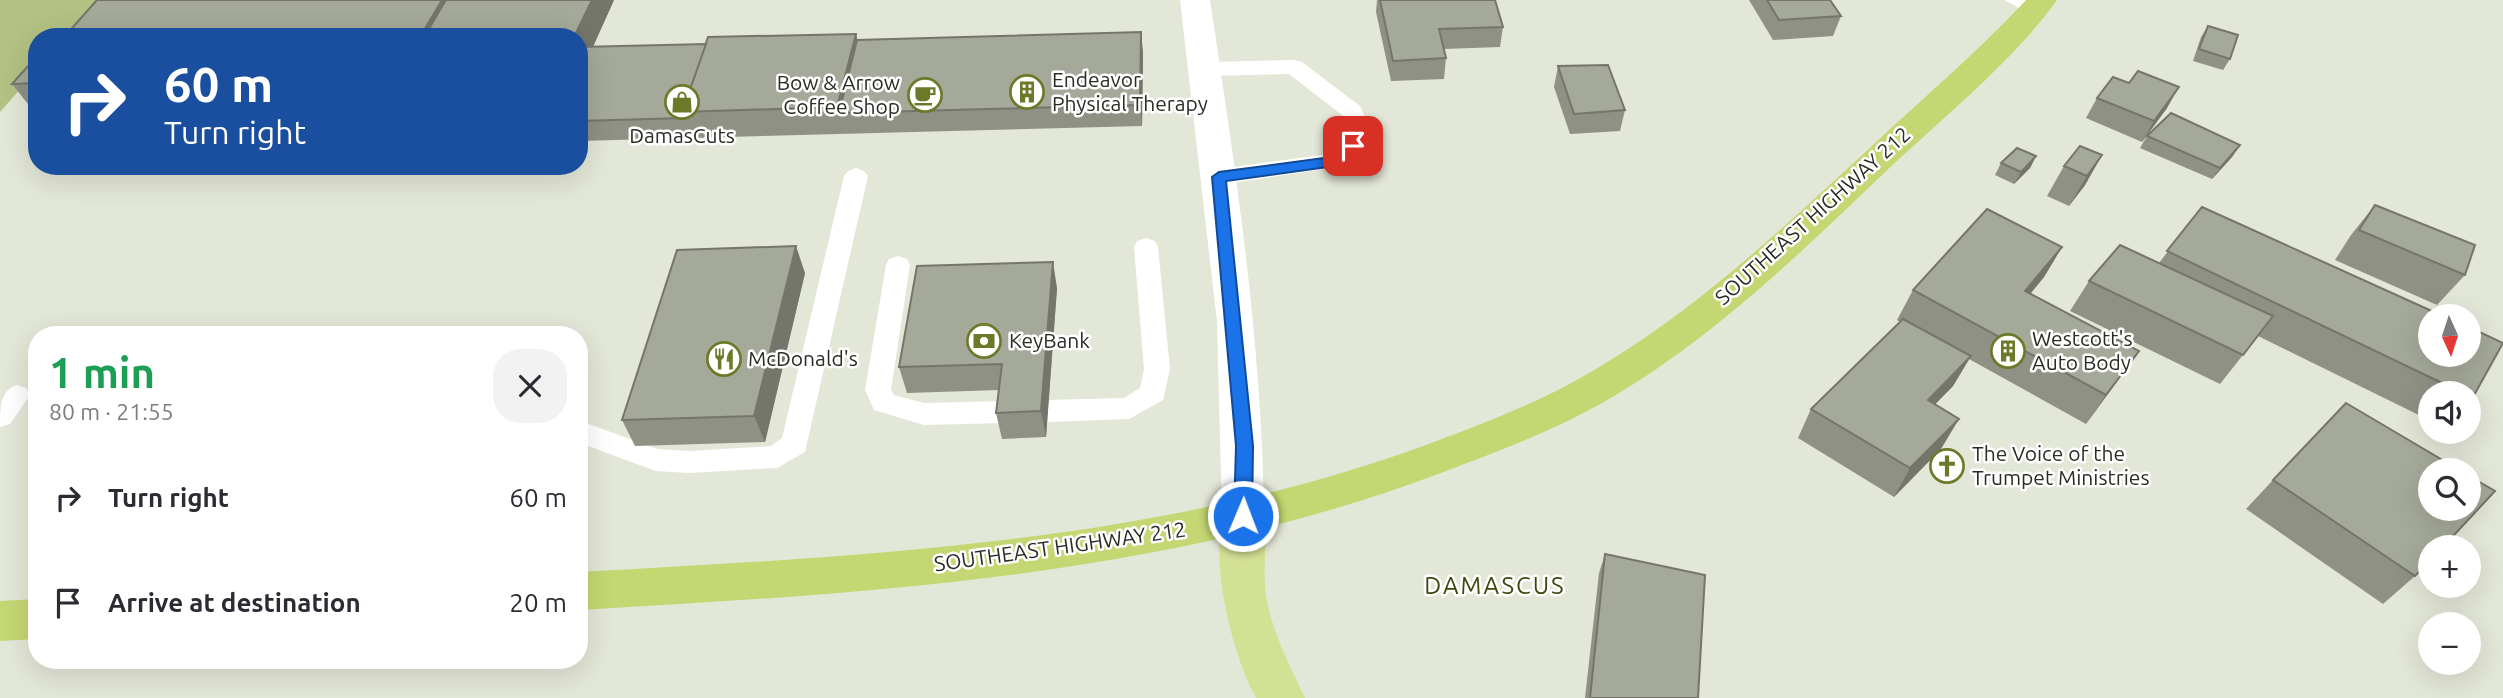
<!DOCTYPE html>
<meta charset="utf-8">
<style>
:root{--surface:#fff;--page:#f2f2f3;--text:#2b2b33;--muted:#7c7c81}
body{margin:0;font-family:Ubuntu,sans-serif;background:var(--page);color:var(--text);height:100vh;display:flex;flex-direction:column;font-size:26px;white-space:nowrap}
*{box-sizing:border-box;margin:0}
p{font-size:23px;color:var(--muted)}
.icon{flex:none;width:38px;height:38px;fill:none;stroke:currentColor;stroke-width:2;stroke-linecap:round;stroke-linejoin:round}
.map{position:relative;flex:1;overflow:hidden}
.sheet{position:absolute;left:28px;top:326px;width:560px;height:343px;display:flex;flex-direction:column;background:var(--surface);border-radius:28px;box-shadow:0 7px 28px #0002}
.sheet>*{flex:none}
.guide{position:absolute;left:28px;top:28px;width:560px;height:147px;border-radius:28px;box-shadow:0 7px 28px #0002;background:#1a4fa0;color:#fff;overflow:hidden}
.needle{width:46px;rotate:177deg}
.controls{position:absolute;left:2418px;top:304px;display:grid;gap:14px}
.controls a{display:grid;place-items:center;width:63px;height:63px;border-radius:50%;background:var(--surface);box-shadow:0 7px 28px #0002;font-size:35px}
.pin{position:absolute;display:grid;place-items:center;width:60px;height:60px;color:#fff;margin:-30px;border-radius:14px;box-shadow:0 4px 10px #0006}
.me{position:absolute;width:77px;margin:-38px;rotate:1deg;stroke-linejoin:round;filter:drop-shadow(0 0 5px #0008)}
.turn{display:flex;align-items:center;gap:24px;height:147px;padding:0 21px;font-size:32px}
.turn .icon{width:91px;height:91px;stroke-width:2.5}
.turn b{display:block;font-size:49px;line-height:60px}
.round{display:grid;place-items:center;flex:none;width:74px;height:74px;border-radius:28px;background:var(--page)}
.summary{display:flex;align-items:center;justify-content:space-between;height:119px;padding:0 21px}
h1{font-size:42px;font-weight:600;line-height:52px;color:#1e9e55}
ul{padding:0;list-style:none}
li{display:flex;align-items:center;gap:21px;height:105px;padding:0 21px}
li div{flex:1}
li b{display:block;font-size:26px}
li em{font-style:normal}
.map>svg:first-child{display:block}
.green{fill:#b3c283}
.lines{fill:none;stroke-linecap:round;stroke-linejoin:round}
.service{fill:#fff;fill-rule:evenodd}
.minor{fill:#fff;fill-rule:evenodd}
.primary{fill:#d3e195;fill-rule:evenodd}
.trunk{fill:#c4d772;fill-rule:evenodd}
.wall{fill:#8e9184}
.shaded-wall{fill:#74766b}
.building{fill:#a5a999;stroke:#74766b;stroke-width:2}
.route{fill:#1a73e8;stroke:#114b97;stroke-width:2}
.labels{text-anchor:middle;stroke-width:5;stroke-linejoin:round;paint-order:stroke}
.poi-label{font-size:21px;fill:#2b2c26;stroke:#fff;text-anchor:start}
.street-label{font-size:21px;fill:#2b2c26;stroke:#fff}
.quarter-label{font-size:24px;letter-spacing:2px;fill:#3e480e;stroke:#fff}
</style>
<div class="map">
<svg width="2503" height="698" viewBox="0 0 2503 698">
<rect width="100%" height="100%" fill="#e3e7d7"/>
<!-- green -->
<path class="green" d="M 0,0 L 99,0 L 66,37 L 37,37 L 37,70 L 0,112 Z"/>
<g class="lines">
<!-- service -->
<g class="service">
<path d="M 2004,0 L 2030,0 L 2044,10 L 2034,16 Z"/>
<path d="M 1294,60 L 1302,62 L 1360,106 L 1372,132 L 1352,165 L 1219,185 L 1211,182 L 1207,177 L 1211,172 L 1219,169 L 1336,153 L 1350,132 L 1342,115 L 1289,74 L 1205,76 L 1194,69 L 1205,62 Z"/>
<path d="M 856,168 L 864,171 L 868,176 L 805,452 L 777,468 L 689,473 L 656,471 L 588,446 L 579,447 L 579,425 L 589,424 L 657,449 L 689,451 L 771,446 L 782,438 L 844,176 L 848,171 Z"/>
<path d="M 1146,238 L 1155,241 L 1158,247 L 1170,369 L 1163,400 L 1129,419 L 1048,422 L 1038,418 L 1034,411 L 1038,404 L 1048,400 L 1124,398 L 1140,388 L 1144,369 L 1134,247 L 1137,241 Z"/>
<path d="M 898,256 L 907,259 L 910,265 L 891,390 L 894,395 L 924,403 L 1004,401 L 1014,405 L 1018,412 L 1014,419 L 1004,423 L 924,425 L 874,410 L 865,390 L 886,265 L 889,259 Z"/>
<path d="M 16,385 L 26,388 L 30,395 L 10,424 L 0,427 C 0,408 0,391 16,385 Z"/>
</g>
<!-- minor -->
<path class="minor" d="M 1180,0 L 1210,0 C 1236,172 1262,342 1264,516 L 1258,528 L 1243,534 L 1228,528 L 1222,516 L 1217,322 Z"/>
<!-- primary -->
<path class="primary" d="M 1243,498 L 1258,504 C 1270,528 1263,558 1265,585 C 1268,625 1288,662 1305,698 L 1256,698 C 1232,655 1205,549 1228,504 Z"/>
<!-- trunk -->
<g class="trunk">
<path d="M 2026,0 L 2057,0 C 2014,61 1935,124 1880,177 C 1794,259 1706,344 1602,403 C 1551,432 1496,452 1441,473 C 1166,577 871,593 579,610 L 579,572 C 864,556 1155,544 1426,445 C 1476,426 1528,407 1575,381 C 1686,320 1780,231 1873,145 C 1924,97 1978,52 2026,0 Z"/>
<path d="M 37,599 L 37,639 L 0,641 L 0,601 Z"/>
</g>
</g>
<!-- wall -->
<g class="wall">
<path d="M 614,0 L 593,47 L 706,44 L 856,34 L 857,40 L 1143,52 L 1142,126 L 579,141 L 579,37 Z"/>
<path d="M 1377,0 L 1495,0 L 1503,27 L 1500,47 L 1444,49 L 1446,58 L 1444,79 L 1391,81 L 1376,12 Z"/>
<path d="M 1749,0 L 1830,0 L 1841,16 L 1833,36 L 1773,40 Z"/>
<path d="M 2208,26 L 2230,59 L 2223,70 L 2193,61 L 2201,37 Z"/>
<path d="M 37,56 L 37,114 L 36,114 L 12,84 Z"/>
<path d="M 1558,66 L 1625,110 L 1620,131 L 1570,134 L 1554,87 Z"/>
<path d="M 2097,98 L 2167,108 L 2142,142 L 2086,118 Z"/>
<path d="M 2147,136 L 2240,145 L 2232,157 L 2212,179 L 2140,148 Z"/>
<path d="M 2102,155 L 2085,185 L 2069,206 L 2047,196 L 2064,166 Z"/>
<path d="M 2036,156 L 2030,168 L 2014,184 L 1995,175 L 2001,163 Z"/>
<path d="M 2375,205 L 2465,275 L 2437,305 L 2335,260 L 2351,235 Z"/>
<path d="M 2202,207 L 2445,317 L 2431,317 L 2431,355 L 2469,355 L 2469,327 L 2503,343 L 2473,397 L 2469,401 L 2469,394 L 2431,394 L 2431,421 L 2258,336 L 2220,384 L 2070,311 L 2089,281 L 2120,245 L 2159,263 Z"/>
<path d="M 2062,247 L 2044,277 L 2030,294 L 2118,380 L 2086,424 L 1969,359 L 1953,386 L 1935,404 L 1941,449 L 1894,497 L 1798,438 L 1811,409 L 1900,322 L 1897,320 L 1913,290 Z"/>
<path d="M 805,273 L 765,442 L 635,446 L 622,420 Z"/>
<path d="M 1057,288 L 1046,437 L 1002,439 L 996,413 L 999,390 L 907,393 L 899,367 Z"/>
<path d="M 2273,480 L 2415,576 L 2383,604 L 2246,509 Z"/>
<path d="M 1605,554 L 1698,698 L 1585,698 L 1599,573 Z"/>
</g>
<!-- shaded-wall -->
<g class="shaded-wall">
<path d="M 442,0 L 474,0 L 453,37 L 420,37 Z"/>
<path d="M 592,0 L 614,0 L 579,77 L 579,37 L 574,37 Z"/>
<path d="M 1141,32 L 1143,52 L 1142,126 L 1140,105 Z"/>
<path d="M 856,34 L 862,60 L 839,113 L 837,107 Z"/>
<path d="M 2179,87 L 2167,108 L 2142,142 L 2154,121 Z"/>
<path d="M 2240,145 L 2232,157 L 2212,179 L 2220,168 Z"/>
<path d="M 2102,155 L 2085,185 L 2069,206 L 2087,176 Z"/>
<path d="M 2036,156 L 2030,168 L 2014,184 L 2021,172 Z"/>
<path d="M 796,246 L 805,273 L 765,442 L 754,416 Z"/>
<path d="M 2062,247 L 2044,277 L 2008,321 L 2025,291 Z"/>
<path d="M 1053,262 L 1057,288 L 1046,437 L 1041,411 Z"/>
<path d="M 2139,351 L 2118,380 L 2086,424 L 2106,395 Z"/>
<path d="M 1971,356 L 1953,386 L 1911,429 L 1928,400 Z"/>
<path d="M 1959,419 L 1941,449 L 1894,497 L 1910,468 Z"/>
</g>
<!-- building -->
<g class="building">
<path d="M 97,0 L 442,0 L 420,37 L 64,37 Z"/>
<path d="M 446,0 L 592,0 L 574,37 L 424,37 Z"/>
<path d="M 1380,0 L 1495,0 L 1503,27 L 1439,29 L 1446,58 L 1393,61 Z"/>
<path d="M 1767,0 L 1830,0 L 1841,16 L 1779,20 Z"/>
<path d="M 2208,26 L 2238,35 L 2230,59 L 2199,49 Z"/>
<path d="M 1141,32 L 1140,105 L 839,113 L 857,40 Z"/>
<path d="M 856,34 L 837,107 L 682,112 L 708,37 Z"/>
<path d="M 706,44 L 682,112 L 684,118 L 579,121 L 579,47 Z"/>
<path d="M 37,56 L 37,83 L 12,84 Z"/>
<path d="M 1608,65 L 1625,110 L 1574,114 L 1558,66 Z"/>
<path d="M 2138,71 L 2179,87 L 2154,121 L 2097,98 L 2113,77 L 2129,83 Z"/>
<path d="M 2171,113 L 2240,145 L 2220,168 L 2147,136 Z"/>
<path d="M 2080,146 L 2102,155 L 2087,176 L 2064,166 Z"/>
<path d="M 2017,148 L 2036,156 L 2021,172 L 2001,163 Z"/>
<path d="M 2375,205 L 2475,245 L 2465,275 L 2359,230 Z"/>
<path d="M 2202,207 L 2445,317 L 2431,317 L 2431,355 L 2469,355 L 2469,327 L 2503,343 L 2473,397 L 2469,396 L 2469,394 L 2465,394 L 2167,251 Z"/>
<path d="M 1987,209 L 2062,247 L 2025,291 L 2139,351 L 2106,395 L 1913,290 Z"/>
<path d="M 2120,245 L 2273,316 L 2243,355 L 2089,281 Z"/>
<path d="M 796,246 L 754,416 L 622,420 L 677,250 Z"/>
<path d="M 1053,262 L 1041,411 L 996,413 L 1002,364 L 899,367 L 917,266 Z"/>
<path d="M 1903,319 L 1971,356 L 1928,400 L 1959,419 L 1910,468 L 1811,409 Z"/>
<path d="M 2346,403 L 2461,471 L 2431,471 L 2431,509 L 2469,509 L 2469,476 L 2495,491 L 2442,548 L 2431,548 L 2431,559 L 2415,576 L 2273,480 Z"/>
<path d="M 1605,554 L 1705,575 L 1698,698 L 1590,698 Z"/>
</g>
<!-- route -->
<path class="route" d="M 1353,142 L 1359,146 L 1349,164 L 1226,181 L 1253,446 L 1252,516 L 1243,524 L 1234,516 L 1236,446 L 1212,177 L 1219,172 L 1339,156 L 1348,143 Z"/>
<!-- icons -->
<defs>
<g id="building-ring" transform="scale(1.75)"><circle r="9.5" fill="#fff" stroke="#6b7a28" stroke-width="1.5"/><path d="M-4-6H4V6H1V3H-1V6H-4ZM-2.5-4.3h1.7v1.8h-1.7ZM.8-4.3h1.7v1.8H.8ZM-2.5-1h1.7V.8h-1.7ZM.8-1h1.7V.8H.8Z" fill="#6b7a28"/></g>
<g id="cafe-ring" transform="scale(1.75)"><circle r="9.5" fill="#fff" stroke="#6b7a28" stroke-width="1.5"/><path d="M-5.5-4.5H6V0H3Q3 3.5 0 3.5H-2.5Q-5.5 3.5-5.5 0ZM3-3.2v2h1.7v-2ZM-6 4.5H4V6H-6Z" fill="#6b7a28"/></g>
<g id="shop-ring" transform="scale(1.75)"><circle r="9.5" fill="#fff" stroke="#6b7a28" stroke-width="1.5"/><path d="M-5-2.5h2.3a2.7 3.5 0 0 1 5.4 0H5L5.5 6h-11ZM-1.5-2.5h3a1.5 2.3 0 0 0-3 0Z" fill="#6b7a28"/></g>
<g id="bank-ring" transform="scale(1.75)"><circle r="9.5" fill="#fff" stroke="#6b7a28" stroke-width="1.5"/><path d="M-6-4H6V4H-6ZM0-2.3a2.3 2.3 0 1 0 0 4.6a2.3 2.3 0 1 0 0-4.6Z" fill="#6b7a28"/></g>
<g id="restaurant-ring" transform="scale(1.75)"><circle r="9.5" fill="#fff" stroke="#6b7a28" stroke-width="1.5"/><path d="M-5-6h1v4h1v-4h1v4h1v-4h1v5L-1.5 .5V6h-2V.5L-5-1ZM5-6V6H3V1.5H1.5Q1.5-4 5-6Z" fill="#6b7a28"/></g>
<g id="church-ring" transform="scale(1.75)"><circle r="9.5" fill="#fff" stroke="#6b7a28" stroke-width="1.5"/><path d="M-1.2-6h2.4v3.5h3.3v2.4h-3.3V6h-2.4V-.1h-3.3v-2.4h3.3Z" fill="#6b7a28"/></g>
</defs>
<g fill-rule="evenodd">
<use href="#building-ring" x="1027" y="92"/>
<use href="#cafe-ring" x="925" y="95"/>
<use href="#shop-ring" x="682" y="102"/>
<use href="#bank-ring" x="984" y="341"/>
<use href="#building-ring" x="2008" y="351"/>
<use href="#restaurant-ring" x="724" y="359"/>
<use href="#church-ring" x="1947" y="466"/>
</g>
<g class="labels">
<!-- poi labels -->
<g class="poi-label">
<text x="1052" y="87">Endeavor<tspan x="1052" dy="24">Physical Therapy</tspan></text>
<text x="900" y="90" text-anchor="end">Bow &amp; Arrow<tspan x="900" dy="24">Coffee Shop</tspan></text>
<text x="682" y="143" text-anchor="middle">DamasCuts</text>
<text x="2032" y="346">Westcott's<tspan x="2032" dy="24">Auto Body</tspan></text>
<text x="1009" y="348">KeyBank</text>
<text x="748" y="366">McDonald's</text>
<text x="1972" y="461">The Voice of the<tspan x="1972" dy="24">Trumpet Ministries</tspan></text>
</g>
<!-- street labels -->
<g class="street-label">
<text transform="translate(1813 216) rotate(-42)" y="7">SOUTHEAST HIGHWAY 212</text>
<text transform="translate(1060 547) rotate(-8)" y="7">SOUTHEAST HIGHWAY 212</text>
</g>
<!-- quarter labels -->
<g class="quarter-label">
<text x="1495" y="594">DAMASCUS</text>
</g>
</g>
</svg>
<div class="controls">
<a><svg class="needle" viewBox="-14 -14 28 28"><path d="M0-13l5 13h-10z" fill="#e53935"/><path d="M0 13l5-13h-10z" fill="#7c7c81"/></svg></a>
<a><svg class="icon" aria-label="sound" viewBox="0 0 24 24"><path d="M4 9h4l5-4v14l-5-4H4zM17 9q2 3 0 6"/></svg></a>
<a><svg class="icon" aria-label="search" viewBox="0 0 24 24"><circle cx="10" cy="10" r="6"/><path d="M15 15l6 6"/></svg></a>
<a>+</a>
<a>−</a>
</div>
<div class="pin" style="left:1353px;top:146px;background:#d93025"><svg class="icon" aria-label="arrive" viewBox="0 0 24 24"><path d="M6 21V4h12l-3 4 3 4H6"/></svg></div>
<svg class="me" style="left:1243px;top:516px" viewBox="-20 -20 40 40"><circle r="17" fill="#1a73e8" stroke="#fff" stroke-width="3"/><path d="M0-11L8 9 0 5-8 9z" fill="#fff"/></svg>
<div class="guide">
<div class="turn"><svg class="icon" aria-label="right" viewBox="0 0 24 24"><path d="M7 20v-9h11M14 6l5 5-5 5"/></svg><div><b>60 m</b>Turn right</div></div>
</div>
<section class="sheet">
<div class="summary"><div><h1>1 min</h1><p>80 m · 21:55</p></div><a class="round"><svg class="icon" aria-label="close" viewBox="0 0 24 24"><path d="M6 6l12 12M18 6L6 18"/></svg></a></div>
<ul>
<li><svg class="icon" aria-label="right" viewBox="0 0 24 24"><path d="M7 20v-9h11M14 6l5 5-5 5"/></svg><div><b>Turn right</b></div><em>60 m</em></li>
<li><svg class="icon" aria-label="arrive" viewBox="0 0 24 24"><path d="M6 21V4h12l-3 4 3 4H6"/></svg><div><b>Arrive at destination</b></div><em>20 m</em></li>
</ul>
</section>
</div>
